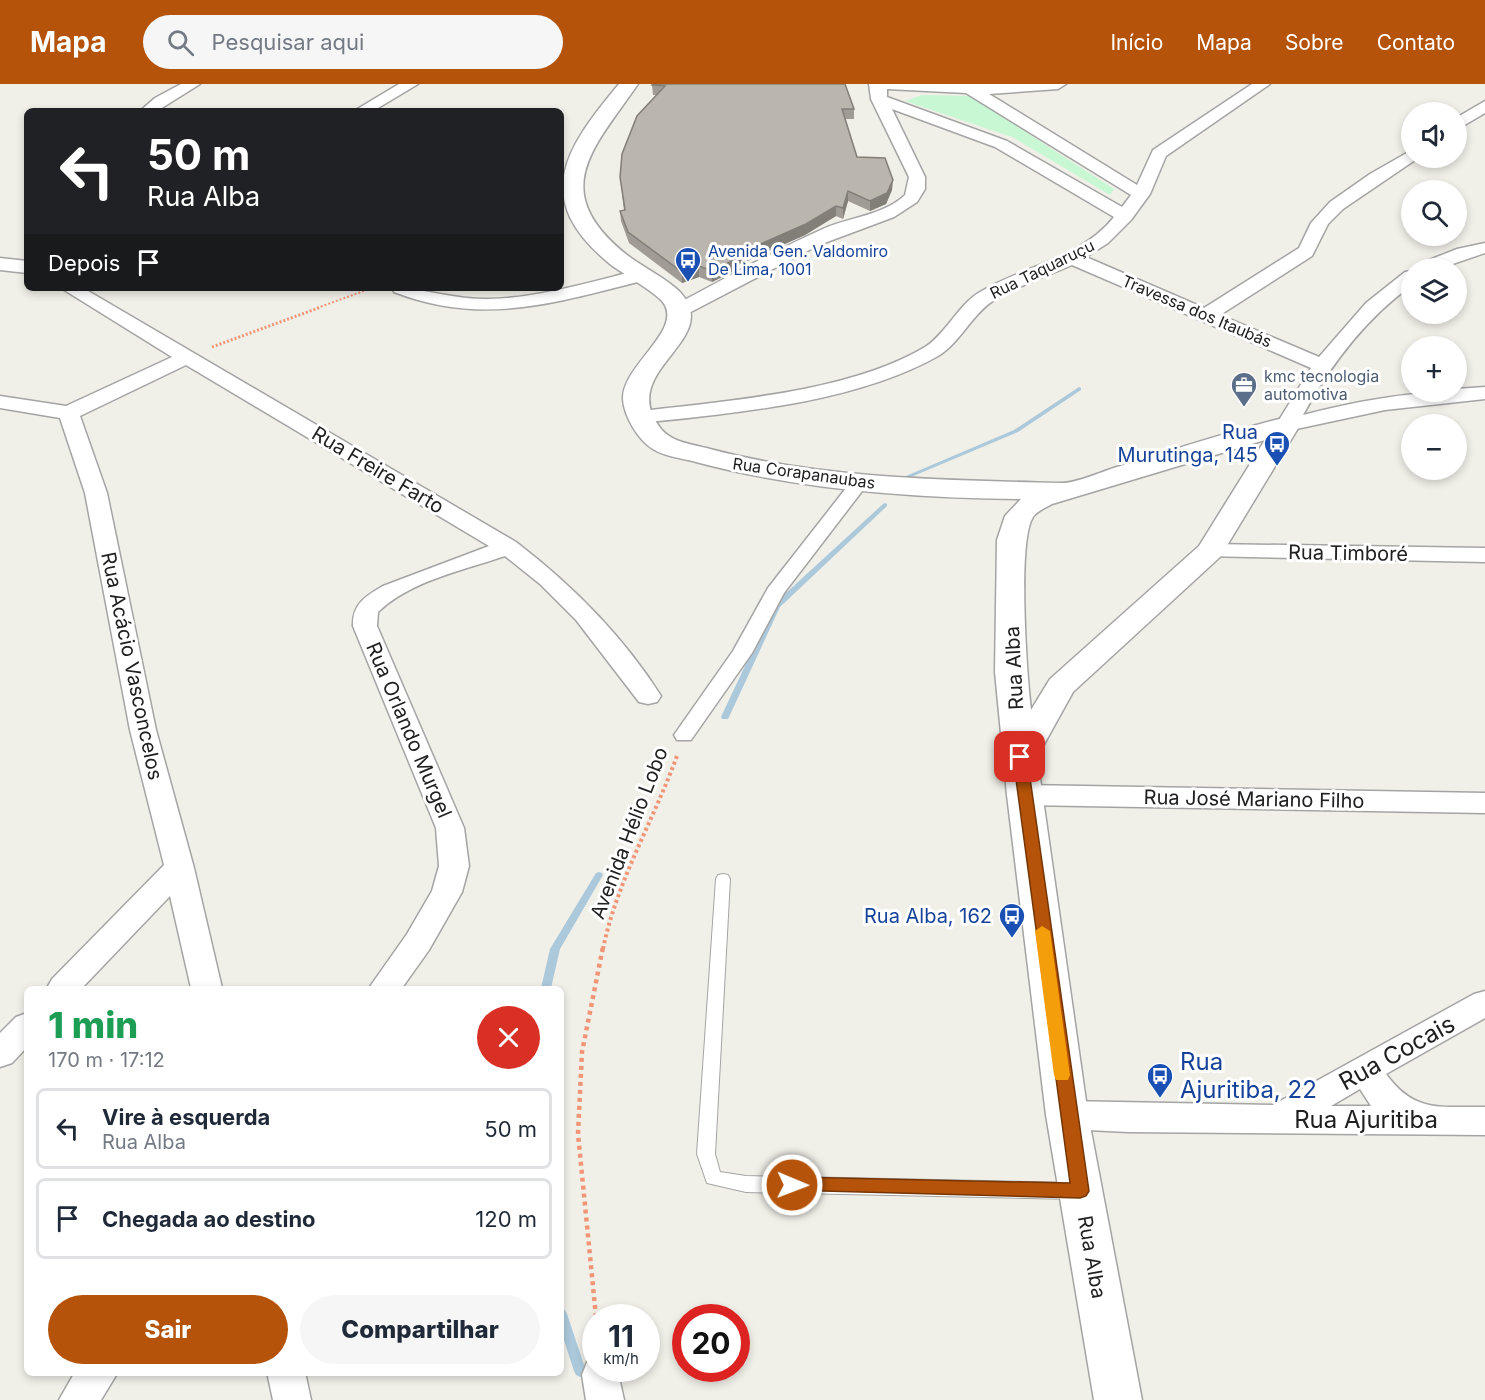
<!DOCTYPE html>
<html lang="pt">
<meta charset="utf-8">
<style>
:root{--surface:#fff;--page:#f6f6f7;--text:#1f2937;--muted:#747a83;--line:#e0e1e3;--accent:#b45309}
body{margin:0;font-family:Inter,sans-serif;background:var(--page);color:var(--text);height:100vh;display:flex;flex-direction:column;font-size:22px;white-space:nowrap}
*{box-sizing:border-box;margin:0}
p{font-size:20px;color:var(--muted)}
.icon{flex:none;width:33px;height:33px;fill:none;stroke:currentColor;stroke-width:2;stroke-linecap:round;stroke-linejoin:round}
.map{position:relative;flex:1;overflow:hidden}
.details{position:absolute;left:24px;top:902px;width:540px;height:390px;display:flex;flex-direction:column;background:var(--surface);border-radius:9px;box-shadow:0 3px 9px #0003}
.details>*{flex:none}
.hud{position:absolute;left:24px;top:24px;width:540px;height:183px;border-radius:9px;box-shadow:0 3px 9px #0003;background:#202124;color:#fff;overflow:hidden}
.controls{position:absolute;left:1401px;top:18px;display:grid;gap:12px}
.controls a{display:grid;place-items:center;width:66px;height:66px;border-radius:50%;background:var(--surface);box-shadow:0 3px 9px #0003;font-size:30px}
.speed{position:absolute;left:582px;top:1220px;display:flex;gap:12px;font-size:30px;font-weight:700;text-align:center}
.speed>*{display:grid;place-content:center;width:78px;height:78px;border-radius:50%;background:var(--surface);box-shadow:0 3px 9px #0003;line-height:1}
.speed small{font-size:15px;font-weight:400}
.speed .limit{border:9px solid #d22;background:#fff;color:#111}
.pin{position:absolute;display:grid;place-items:center;width:51px;height:51px;color:#fff;margin:-26px;border-radius:12px;box-shadow:0 3px 9px #0006}
.me{position:absolute;width:66px;margin:-33px;rotate:91deg;stroke-linejoin:round;filter:drop-shadow(0 0 4px #0008)}
.turn{display:flex;align-items:center;gap:21px;height:126px;padding:0 24px;font-size:27px}
.turn .icon{width:78px;height:78px;stroke-width:2.5}
.turn b{display:block;font-size:42px;line-height:51px}
.then{display:flex;align-items:center;height:57px;padding:0 24px;background:#0003;gap:12px;font-size:22px}
.round{display:grid;place-items:center;flex:none;width:63px;height:63px;border-radius:32px;background:var(--page)}
.summary{display:flex;align-items:center;justify-content:space-between;height:102px;padding:0 24px}
h1{font-size:36px;font-weight:800;line-height:45px;color:#1e9e55}
.action{display:flex;gap:12px;margin-top:auto;padding:12px 24px}
.action a{flex:1;height:69px;border-radius:36px;background:var(--accent);color:#fff;font-size:24px;font-weight:800;line-height:69px;text-align:center}
.action a+a{background:var(--page);color:var(--text)}
ul{padding:0;list-style:none}
li{display:flex;align-items:center;gap:18px;height:81px;margin:0 12px 9px;padding:0 12px;border:3px solid var(--line);border-radius:9px}
li div{flex:1}
li b{display:block;font-size:22px}
li em{font-style:normal}
header{display:flex;align-items:center;gap:36px;box-sizing:border-box;height:84px;padding:0 30px;background:var(--accent);color:#fff}
header strong{font-size:28px}
nav{display:flex;gap:33px;margin-inline-start:auto;font-size:21px}
.search{width:420px;height:54px;background:var(--page);display:flex;align-items:center;gap:15px;box-sizing:border-box;padding:0 21px;border-radius:33px;color:var(--muted);font-size:22px}
.map>svg:first-child{display:block}
.park{fill:#c8f7d3}
.lines{fill:none;stroke-linecap:round;stroke-linejoin:round}
.stream{fill:#abc9db;fill-rule:evenodd}
.service-casing{stroke:#a4a4a4;stroke-width:2}
.pedestrian-casing{stroke:#a4a4a4;stroke-width:3}
.minor-casing{stroke:#a4a4a4;stroke-width:3}
.tertiary-casing{stroke:#a4a4a4;stroke-width:3}
.path-far3{stroke:#f29577;stroke-width:2;stroke-dasharray:2 2;stroke-linecap:butt}
.path-far2{stroke:#f29577;stroke-width:3;stroke-dasharray:2 2;stroke-linecap:butt}
.path-far1{stroke:#f29577;stroke-width:4;stroke-dasharray:3 3;stroke-linecap:butt}
.path{stroke:#f29577;stroke-width:4.5;stroke-dasharray:4 4;stroke-linecap:butt}
.service{fill:#fff;fill-rule:evenodd}
.pedestrian{fill:#fff;fill-rule:evenodd}
.minor{fill:#fff;fill-rule:evenodd}
.tertiary{fill:#fff;fill-rule:evenodd}
.wall{fill:#a09c95}
.shaded-wall{fill:#827f79}
.building{fill:#bab5ad;stroke:#827f79;stroke-width:1.5}
.route{fill:#b45309;stroke:#753606;stroke-width:1.5}
.slow{fill:#f59e0b}
.labels{text-anchor:middle;stroke-width:6;stroke-linejoin:round;paint-order:stroke}
.far-transit-label{font-size:16px;fill:#164399;stroke:#fff;text-anchor:start}
.far-street-label{font-size:16px;fill:#202020;stroke:#fff}
.far-service-label{font-size:16px;fill:#4e5e75;stroke:#fff;text-anchor:start}
.transit-label{font-size:20px;fill:#164399;stroke:#fff;text-anchor:end}
.street-label{font-size:20px;fill:#202020;stroke:#fff}
.near-street-label{font-size:24px;fill:#202020;stroke:#fff}
.near-transit-label{font-size:24px;fill:#164399;stroke:#fff;text-anchor:start}
</style>
<header>
<strong>Mapa</strong>
<div class="search"><svg class="icon" aria-label="search" viewBox="0 0 24 24"><circle cx="10" cy="10" r="6"/><path d="M15 15l6 6"/></svg>Pesquisar aqui</div>
<nav><a>Início</a><a>Mapa</a><a>Sobre</a><a>Contato</a></nav>
</header>
<div class="map">
<svg width="1485" height="1316" viewBox="0 0 1485 1316">
<rect width="100%" height="100%" fill="#f0efe8"/>
<!-- park -->
<path class="park" d="M 922,11 L 970,12 L 1114,105 L 1110,111 L 1012,53 L 905,17 Z"/>
<g class="lines">
<!-- stream -->
<g class="stream">
<path d="M 1079,303 L 1081,304 L 1081,306 L 1018,348 L 911,393 L 907,393 L 906,392 L 1014,346 Z"/>
<path d="M 885,419 L 887,420 L 887,422 L 780,523 L 729,633 L 728,635 L 722,635 L 721,633 L 774,520 L 883,420 Z"/>
<path d="M 599,788 L 602,789 L 603,791 L 560,865 L 551,904 L 541,904 L 550,865 L 596,789 Z"/>
<path d="M 561,1225 L 565,1226 L 567,1230 L 586,1287 L 584,1291 L 580,1293 L 576,1291 L 574,1287 L 561,1247 Z"/>
</g>
<!-- service casing -->
<g class="service-casing">
<path id="service" d="M 723,790 L 728,791 L 730,795 L 715,1070 L 720,1088 L 746,1092 L 1075,1099 L 1081,1102 L 1084,1107 L 1081,1112 L 1075,1115 L 746,1108 L 707,1099 L 697,1070 L 716,795 L 718,791 Z"/>
</g>
<!-- pedestrian casing -->
<g class="pedestrian-casing">
<path id="pedestrian" d="M 860,393 L 869,398 L 784,509 L 752,569 L 691,656 L 677,656 L 674,651 L 733,567 L 768,504 L 854,394 Z"/>
</g>
<!-- minor casing -->
<g class="minor-casing">
<g id="minor">
<path d="M 181,0 L 200,0 L 157,27 L 140,27 L 155,14 Z"/>
<path d="M 399,0 L 418,0 L 373,27 L 354,27 Z"/>
<path d="M 869,0 L 1066,0 L 1058,5 L 989,10 L 1137,101 L 1153,66 L 1252,0 L 1270,0 L 1166,72 L 1150,110 L 1131,136 L 1108,159 L 1086,173 L 1204,224 L 1299,164 L 1311,139 L 1330,118 L 1370,90 L 1412,66 L 1412,74 L 1418,74 L 1343,125 L 1328,140 L 1312,172 L 1220,231 L 1319,273 L 1366,219 L 1405,188 L 1412,187 L 1412,201 C 1365,235 1331,280 1303,331 C 1353,318 1405,308 1456,308 L 1456,305 L 1485,303 L 1485,315 L 1385,326 L 1287,347 L 1279,346 L 1276,341 L 1311,284 L 1072,181 C 1047,192 1017,202 993,217 C 972,230 960,259 938,272 C 855,319 735,329 641,339 L 634,337 L 630,333 L 634,329 L 641,327 C 727,317 850,308 925,263 C 946,250 958,221 980,208 C 1023,182 1081,175 1114,133 L 995,63 L 892,25 L 925,93 L 925,105 L 917,118 L 894,133 L 819,161 L 687,230 L 673,230 L 670,226 L 673,222 C 723,196 773,167 825,144 C 851,133 884,131 905,111 L 909,93 L 871,15 ZM 887,5 L 966,9 L 1131,111 L 1122,123 L 1007,57 L 887,13 Z"/>
<path d="M 1485,17 L 1485,29 L 1456,46 L 1456,34 Z"/>
<path d="M 1485,159 L 1485,169 L 1441,184 L 1417,184 L 1419,180 L 1457,165 Z"/>
<path d="M 0,174 L 27,177 L 27,189 L 0,186 Z"/>
<path d="M 639,186 L 646,188 L 648,192 L 646,196 C 557,218 484,243 394,208 L 392,204 C 425,204 454,216 488,215 C 539,214 590,198 639,186 Z"/>
<path d="M 61,204 L 83,204 L 516,458 C 572,501 623,552 661,612 L 657,618 L 648,620 L 639,618 L 576,536 L 540,500 L 505,472 C 464,486 410,497 378,528 L 377,542 L 464,744 L 469,782 L 462,808 L 429,866 L 402,904 L 369,904 L 407,850 L 432,807 L 439,782 L 436,744 L 353,542 C 352,520 366,512 383,502 L 489,462 L 186,281 L 80,332 L 107,409 L 156,646 L 194,784 L 222,904 L 191,904 L 170,812 L 82,904 L 47,904 L 52,895 L 164,781 L 130,646 L 85,409 L 60,334 L 0,324 L 0,312 L 66,322 L 172,273 Z"/>
<path d="M 1210,460 L 1485,464 L 1485,478 L 1202,472 L 1198,467 L 1202,462 Z"/>
<path d="M 1024,701 L 1485,709 L 1485,729 L 1024,721 L 1014,718 L 1010,711 L 1014,704 Z"/>
<path d="M 1485,907 L 1485,934 L 1386,990 C 1415,1030 1441,1022 1485,1023 L 1485,1051 L 1128,1048 L 1067,1045 L 1055,1041 L 1050,1031 L 1055,1021 L 1067,1017 L 1273,1021 L 1474,910 ZM 1360,1005 L 1371,1022 L 1331,1022 Z"/>
<path d="M 27,929 L 27,963 L 12,979 L 0,983 L 0,949 L 16,933 Z"/>
<path d="M 596,1275 L 596,1284 L 617,1284 L 624,1316 L 586,1316 L 582,1291 L 587,1278 Z"/>
<path d="M 75,1288 L 118,1288 L 101,1316 L 59,1316 Z"/>
<path d="M 267,1288 L 305,1288 L 311,1316 L 273,1316 Z"/>
</g>
</g>
<!-- tertiary casing -->
<g class="tertiary-casing">
<path id="tertiary" d="M 619,0 L 638,0 C 593,65 547,107 627,171 C 644,184 666,194 680,208 C 725,257 614,286 661,345 C 673,359 692,360 710,365 C 823,395 944,396 1061,399 C 1075,400 1103,387 1117,383 C 1174,366 1230,347 1287,333 L 1296,335 L 1300,341 L 1220,473 L 1073,608 L 1037,673 L 1088,1031 L 1142,1316 L 1094,1316 L 1046,1031 L 1007,711 L 995,588 L 997,456 L 1005,432 L 1021,415 C 913,414 800,406 696,378 C 682,374 665,373 653,365 C 638,356 624,332 623,315 C 622,281 686,245 662,217 C 653,207 623,190 610,180 C 531,115 564,66 619,0 ZM 1265,356 L 1199,462 L 1050,595 L 1031,626 C 1027,592 1017,458 1033,433 C 1037,427 1045,424 1052,420 Z"/>
</g>
<!-- path-far3 -->
<path class="path-far3" d="M 317,224 L 372,204"/>
<!-- path-far2 -->
<path class="path-far2" d="M 212,263 L 321,223"/>
<!-- path-far1 -->
<path class="path-far1" d="M 603,865 C 617,796 655,734 678,669"/>
<!-- path -->
<path class="path" d="M 596,1233 L 578,1050 L 582,968 L 603,863"/>
<!-- service -->
<use href="#service" class="service"/>
<!-- pedestrian -->
<use href="#pedestrian" class="pedestrian"/>
<!-- minor -->
<use href="#minor" class="minor"/>
<!-- tertiary -->
<use href="#tertiary" class="tertiary"/>
</g>
<!-- wall -->
<path class="wall" d="M 652,1 L 854,25 L 854,35 L 845,35 L 857,73 L 892,106 L 886,120 L 870,127 L 848,117 L 843,135 L 836,132 L 805,151 L 738,181 L 738,185 L 712,198 L 699,193 L 682,199 L 629,159 L 621,137 L 620,127 L 624,126 L 620,93 L 657,11 L 653,11 Z"/>
<!-- shaded-wall -->
<g class="shaded-wall">
<path d="M 893,96 L 892,106 L 886,120 L 870,127 L 870,117 Z"/>
<path d="M 848,107 L 848,117 L 843,135 L 843,124 Z"/>
<path d="M 836,122 L 836,132 L 805,151 L 738,181 L 738,185 L 712,198 L 712,187 L 733,172 Z"/>
<path d="M 699,182 L 699,193 L 682,199 L 682,188 Z"/>
</g>
<!-- building -->
<path class="building" d="M 653,0 L 845,0 L 854,25 L 842,25 L 857,73 L 885,74 L 893,96 L 887,109 L 870,117 L 848,107 L 843,124 L 836,122 L 806,140 L 733,172 L 738,174 L 712,187 L 699,182 L 682,188 L 628,148 L 620,127 L 625,126 L 620,93 L 622,70 L 637,32 L 665,2 L 652,1 Z"/>
<!-- route -->
<path class="route" d="M 1020,669 L 1027,673 L 1089,1107 L 1086,1112 L 1080,1114 L 786,1106 L 783,1101 L 786,1096 L 792,1093 L 1070,1099 L 1013,673 Z"/>
<!-- slow -->
<path class="slow" d="M 1042,842 L 1050,847 L 1070,991 L 1068,996 L 1056,996 L 1054,991 L 1035,847 Z"/>
<!-- icons -->
<defs>
<g id="bus-pin" transform="scale(1.35)"><path d="M0 17L-7.5 6A9.5 9.5 0 1 1 7.5 6Z" fill="#1a4fb4" stroke="#fff"/><path d="M-5-6H5V4H4V6H2V4H-2V6H-4V4H-5ZM-3.5-4V0h7V-4ZM-3.5 1.2v1.5H-2V1.2ZM2 1.2v1.5H3.5V1.2Z" fill="#fff"/></g>
<g id="office-pin" transform="scale(1.35)"><path d="M0 17L-7.5 6A9.5 9.5 0 1 1 7.5 6Z" fill="#5c6f8a" stroke="#fff"/><path d="M-6-3h4V-5.5h4V-3h4V5H-6ZM-1-4.5V-3h2v-1.5ZM-6 0V1H6V0Z" fill="#fff"/></g>
</defs>
<g fill-rule="evenodd">
<use href="#bus-pin" x="688" y="176"/>
<use href="#office-pin" x="1244" y="301"/>
<use href="#bus-pin" x="1277" y="360"/>
<use href="#bus-pin" x="1012" y="832"/>
<use href="#bus-pin" x="1160" y="992"/>
</g>
<g class="labels">
<!-- far-transit labels -->
<g class="far-transit-label">
<text x="708" y="173">Avenida Gen. Valdomiro<tspan x="708" dy="18">De Lima, 1001</tspan></text>
</g>
<!-- far-street labels -->
<g class="far-street-label">
<text transform="translate(1042 185) rotate(-26)" y="6">Rua Taquaruçu</text>
<text transform="translate(1197 227) rotate(23)" y="6">Travessa dos Itaubás</text>
<text transform="translate(804 389) rotate(8)" y="6">Rua Corapanaubas</text>
</g>
<!-- far-service labels -->
<g class="far-service-label">
<text x="1264" y="298">kmc tecnologia<tspan x="1264" dy="18">automotiva</tspan></text>
</g>
<!-- transit labels -->
<g class="transit-label">
<text x="1258" y="355">Rua<tspan x="1258" dy="23">Murutinga, 145</tspan></text>
<text x="992" y="839">Rua Alba, 162</text>
</g>
<!-- street labels -->
<g class="street-label">
<text transform="translate(378 386) rotate(31)" y="7">Rua Freire Farto</text>
<text transform="translate(1348 469) rotate(1)" y="7">Rua Timboré</text>
<text transform="translate(132 582) rotate(78)" y="7">Rua Acácio Vasconcelos</text>
<text transform="translate(1014 584) rotate(-93)" y="7">Rua Alba</text>
<text transform="translate(409 646) rotate(67)" y="7">Rua Orlando Murgel</text>
<text transform="translate(1254 715) rotate(1)" y="7">Rua José Mariano Filho</text>
<text transform="translate(629 749) rotate(-69)" y="7">Avenida Hélio Lobo</text>
<text transform="translate(1092 1173) rotate(80)" y="7">Rua Alba</text>
</g>
<!-- near-street labels -->
<g class="near-street-label">
<text transform="translate(1397 969) rotate(-29)" y="8">Rua Cocais</text>
<text x="1366" y="1044">Rua Ajuritiba</text>
</g>
<!-- near-transit labels -->
<g class="near-transit-label">
<text x="1180" y="986">Rua<tspan x="1180" dy="28">Ajuritiba, 22</tspan></text>
</g>
</g>
</svg>
<div class="controls">
<a><svg class="icon" aria-label="sound" viewBox="0 0 24 24"><path d="M4 9h4l5-4v14l-5-4H4zM17 9q2 3 0 6"/></svg></a>
<a><svg class="icon" aria-label="search" viewBox="0 0 24 24"><circle cx="10" cy="10" r="6"/><path d="M15 15l6 6"/></svg></a>
<a><svg class="icon" aria-label="layers" viewBox="0 0 24 24"><path d="M12 4l9 5-9 5-9-5zM3 14l9 5 9-5"/></svg></a>
<a>+</a>
<a>−</a>
</div>
<div class="speed"><div>11<small>km/h</small></div><div class="limit">20</div></div>
<div class="pin" style="left:1020px;top:673px;background:#d93025"><svg class="icon" aria-label="arrive" viewBox="0 0 24 24"><path d="M6 21V4h12l-3 4 3 4H6"/></svg></div>
<svg class="me" style="left:792px;top:1101px" viewBox="-20 -20 40 40"><circle r="17" fill="#b45309" stroke="#fff" stroke-width="3"/><path d="M0-11L8 9 0 5-8 9z" fill="#fff"/></svg>
<div class="hud">
<div class="turn"><svg class="icon" aria-label="left" viewBox="0 0 24 24"><path d="M17 20v-9H6M10 6l-5 5 5 5"/></svg><div><b>50 m</b>Rua Alba</div></div>
<div class="then">Depois<svg class="icon" aria-label="arrive" viewBox="0 0 24 24"><path d="M6 21V4h12l-3 4 3 4H6"/></svg></div>
</div>
<section class="details">
<div class="summary"><div><h1>1 min</h1><p>170 m · 17:12</p></div><a class="round" style="background:#d93025;color:#fff"><svg class="icon" aria-label="close" viewBox="0 0 24 24"><path d="M6 6l12 12M18 6L6 18"/></svg></a></div>
<ul>
<li><svg class="icon" aria-label="left" viewBox="0 0 24 24"><path d="M17 20v-9H6M10 6l-5 5 5 5"/></svg><div><b>Vire à esquerda</b><p>Rua Alba</p></div><em>50 m</em></li>
<li><svg class="icon" aria-label="arrive" viewBox="0 0 24 24"><path d="M6 21V4h12l-3 4 3 4H6"/></svg><div><b>Chegada ao destino</b></div><em>120 m</em></li>
</ul>
<div class="action"><a>Sair</a><a>Compartilhar</a></div>
</section>
</div>
